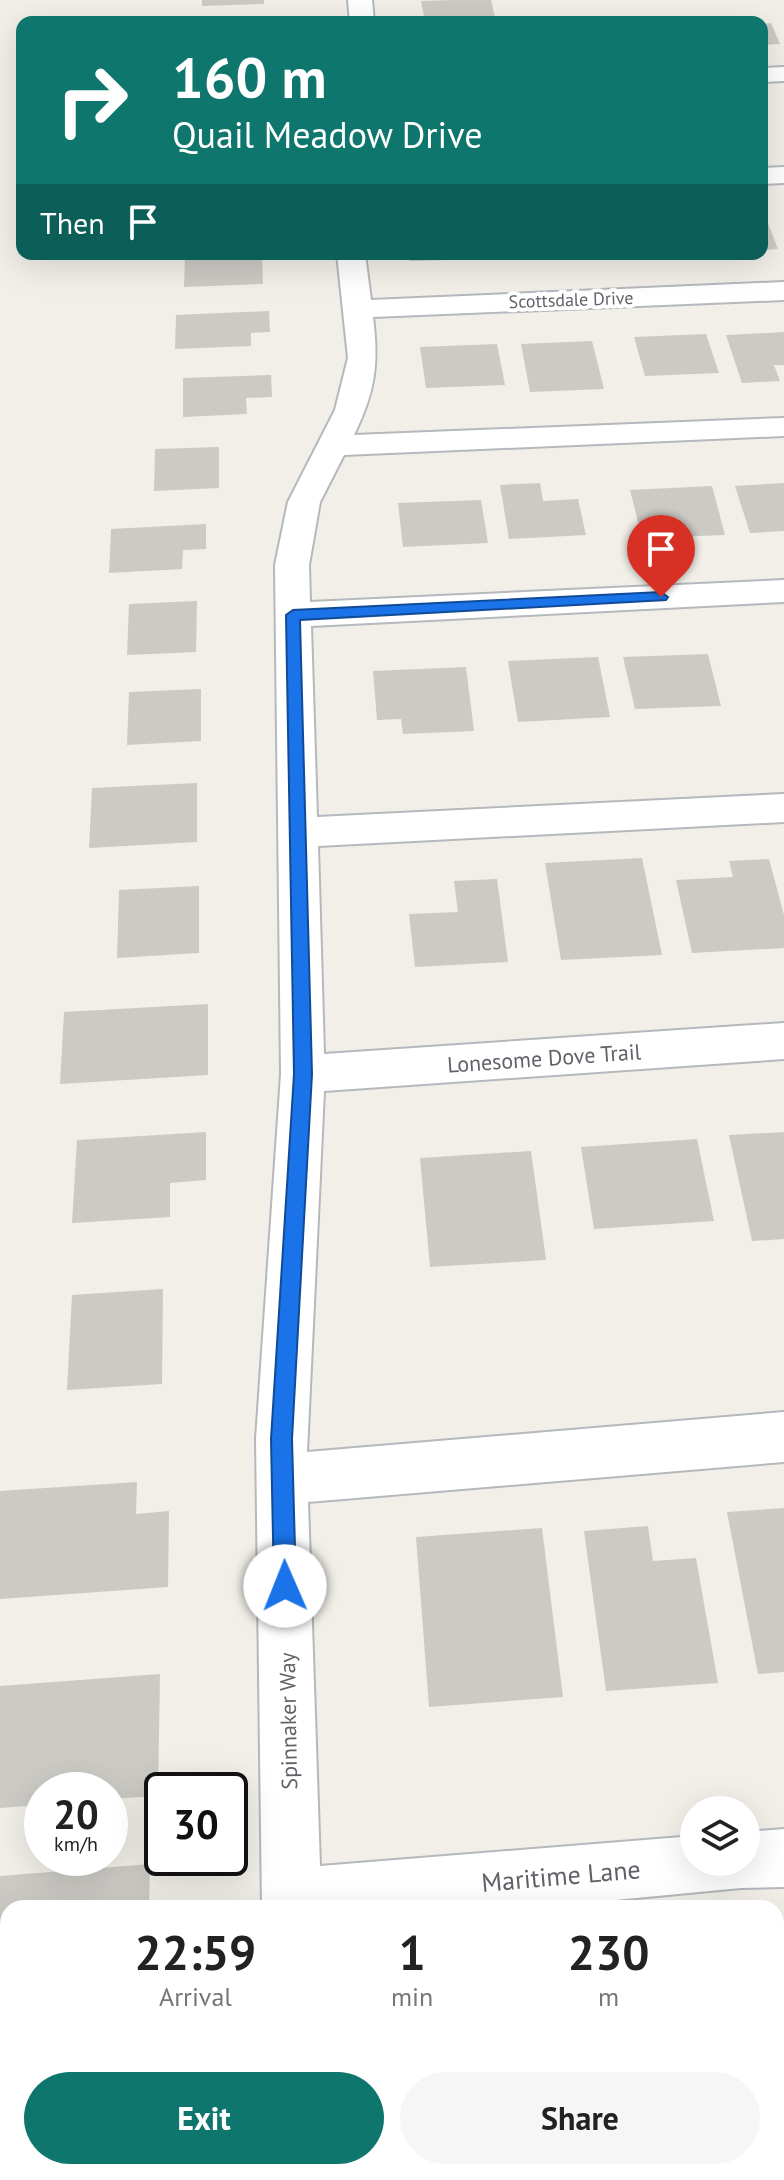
<!DOCTYPE html>
<style>
:root{--surface:#fff;--page:#f6f6f6;--text:#222;--muted:#767676;--accent:#0f766e}
body{margin:0;font-family:"PT Sans",sans-serif;background:var(--page);color:var(--text);height:100vh;display:flex;flex-direction:column;font-size:30px;white-space:nowrap}
*{box-sizing:border-box;margin:0}
p{font-size:26px;color:var(--muted)}
.icon{flex:none;width:44px;height:44px;fill:none;stroke:currentColor;stroke-width:2;stroke-linecap:round;stroke-linejoin:round}
.map{position:relative;flex:1;overflow:hidden}
.drawer{position:absolute;left:0px;top:1900px;width:784px;height:280px;display:flex;flex-direction:column;background:var(--surface);border-radius:24px 24px 0 0;box-shadow:0 8px 32px #0002}
.drawer>*{flex:none}
.guide{position:absolute;left:16px;top:16px;width:752px;height:244px;border-radius:16px;box-shadow:0 8px 32px #0002;background:#0f766e;color:#fff;overflow:hidden}
.buttons{position:absolute;left:680px;top:1796px;display:grid;gap:16px}
.buttons a{display:grid;place-items:center;width:80px;height:80px;border-radius:50%;background:var(--surface);box-shadow:0 8px 32px #0002;font-size:40px}
.speed{position:absolute;left:24px;top:1772px;display:flex;gap:16px;font-size:40px;font-weight:700;text-align:center}
.speed>*{display:grid;place-content:center;width:104px;height:104px;border-radius:50%;background:var(--surface);box-shadow:0 8px 32px #0002;line-height:1}
.speed small{font-size:20px;font-weight:400}
.speed .limit{border:4px solid #111;border-radius:12px;background:#fff;color:#111}
.pin{position:absolute;display:grid;place-items:center;width:68px;height:68px;color:#fff;margin:-82px -34px;border-radius:50% 50% 50% 0;rotate:-45deg;box-shadow:0 0 8px #0007}
.pin .icon{rotate:45deg}
.me{position:absolute;width:88px;margin:-44px;rotate:359deg;stroke-linejoin:round;filter:drop-shadow(0 0 6px #0008)}
.turn{display:flex;align-items:center;gap:28px;height:168px;padding:0 24px;font-size:36px}
.turn .icon{width:104px;height:104px;stroke-width:2.5}
.turn b{display:block;font-size:56px;line-height:68px}
.then{display:flex;align-items:center;height:76px;padding:0 24px;background:#0003;gap:16px;font-size:30px}
.eta{display:flex;justify-content:space-evenly;align-items:center;height:136px;text-align:center}
.eta b{font-size:48px;font-weight:600;line-height:56px}
.cta{display:flex;gap:16px;margin-top:auto;padding:16px 24px}
.cta a{flex:1;height:92px;border-radius:48px;background:var(--accent);color:#fff;font-size:32px;font-weight:600;line-height:92px;text-align:center}
.cta a+a{background:var(--page);color:var(--text)}
.map>svg:first-child{display:block}
.building{fill:#cccac5}
.lines{fill:none;stroke-linecap:round;stroke-linejoin:round}
.minor-casing{stroke:#b5b8bc;stroke-width:4}
.minor{fill:#fff;fill-rule:evenodd}
.route{fill:#1a73e8;stroke:#114b97;stroke-width:2}
.labels{text-anchor:middle;stroke-width:8;stroke-linejoin:round;paint-order:stroke}
.far-street-label{font-size:18px;fill:#5f6368;stroke:#fff}
.street-label{font-size:22px;fill:#5f6368;stroke:#fff}
.near-street-label{font-size:26px;fill:#5f6368;stroke:#fff}
</style>
<div class="map">
<svg width="784" height="2180" viewBox="0 0 784 2180">
<rect width="100%" height="100%" fill="#f1efe8"/>
<!-- building -->
<g class="building">
<path d="M 202,0 L 264,0 L 264,4 L 202,6 Z"/>
<path d="M 451,0 L 491,0 L 496,22 L 425,22 L 421,1 Z"/>
<path d="M 605,17 L 607,22 L 546,22 L 545,19 Z"/>
<path d="M 264,18 L 264,22 L 207,22 L 207,19 Z"/>
<path d="M 686,18 L 687,22 L 631,22 L 631,19 Z"/>
<path d="M 771,23 L 780,44 L 762,45 L 762,24 Z"/>
<path d="M 762,208 L 778,249 L 762,250 Z"/>
<path d="M 185,254 L 262,254 L 263,284 L 184,287 Z"/>
<path d="M 409,254 L 480,254 L 481,259 L 410,261 Z"/>
<path d="M 269,311 L 270,332 L 251,333 L 251,346 L 175,349 L 176,315 Z"/>
<path d="M 784,332 L 784,365 L 774,365 L 780,381 L 742,383 L 726,335 Z"/>
<path d="M 706,334 L 719,373 L 645,376 L 634,337 Z"/>
<path d="M 592,341 L 604,389 L 530,392 L 521,344 Z"/>
<path d="M 497,344 L 505,385 L 426,388 L 420,347 Z"/>
<path d="M 271,375 L 272,397 L 246,398 L 247,414 L 183,417 L 183,378 Z"/>
<path d="M 219,447 L 219,488 L 154,491 L 155,449 Z"/>
<path d="M 540,483 L 543,501 L 578,499 L 586,535 L 509,539 L 500,485 Z"/>
<path d="M 784,483 L 784,531 L 750,533 L 735,486 Z"/>
<path d="M 712,486 L 725,535 L 642,538 L 630,490 Z"/>
<path d="M 481,500 L 488,543 L 403,547 L 398,503 Z"/>
<path d="M 206,524 L 206,549 L 183,550 L 182,569 L 109,573 L 111,529 Z"/>
<path d="M 197,601 L 196,652 L 127,655 L 129,604 Z"/>
<path d="M 708,654 L 721,706 L 635,709 L 623,657 Z"/>
<path d="M 598,657 L 610,717 L 518,722 L 508,661 Z"/>
<path d="M 466,667 L 474,731 L 403,734 L 401,719 L 377,720 L 373,671 Z"/>
<path d="M 201,689 L 201,741 L 127,745 L 129,692 Z"/>
<path d="M 197,783 L 197,842 L 89,848 L 92,788 Z"/>
<path d="M 642,858 L 662,955 L 561,960 L 545,863 Z"/>
<path d="M 769,859 L 784,915 L 784,948 L 692,953 L 676,880 L 733,877 L 729,861 Z"/>
<path d="M 497,879 L 508,962 L 415,967 L 409,914 L 458,912 L 454,881 Z"/>
<path d="M 199,886 L 199,953 L 117,958 L 119,890 Z"/>
<path d="M 208,1004 L 208,1075 L 60,1084 L 64,1012 Z"/>
<path d="M 206,1132 L 206,1180 L 170,1183 L 170,1217 L 72,1223 L 77,1140 Z"/>
<path d="M 784,1132 L 784,1239 L 752,1241 L 729,1135 Z"/>
<path d="M 697,1139 L 714,1221 L 594,1229 L 581,1147 Z"/>
<path d="M 531,1151 L 546,1260 L 430,1267 L 420,1158 Z"/>
<path d="M 163,1289 L 162,1384 L 67,1390 L 72,1295 Z"/>
<path d="M 137,1482 L 136,1514 L 169,1511 L 168,1587 L 0,1599 L 0,1491 Z"/>
<path d="M 784,1508 L 784,1672 L 758,1674 L 727,1512 Z"/>
<path d="M 648,1526 L 653,1561 L 696,1558 L 718,1683 L 606,1691 L 584,1531 Z"/>
<path d="M 542,1528 L 563,1697 L 429,1707 L 416,1537 Z"/>
<path d="M 160,1674 L 158,1796 L 110,1799 L 110,1790 L 42,1790 L 42,1805 L 0,1808 L 0,1686 Z"/>
<path d="M 150,1864 L 149,1908 L 8,1908 L 8,2012 L 0,2012 L 0,1876 Z"/>
<path d="M 776,2029 L 780,2029 L 784,2053 L 784,2179 L 650,2180 L 649,2172 L 776,2172 Z"/>
<path d="M 0,2104 L 8,2104 L 8,2172 L 147,2172 L 147,2180 L 0,2180 Z"/>
<path d="M 453,2172 L 612,2172 L 613,2180 L 453,2180 Z"/>
</g>
<g class="lines">
<!-- minor casing -->
<g class="minor-casing">
<g id="minor">
<path d="M 348,0 L 372,0 L 374,22 L 350,22 Z"/>
<path d="M 784,67 L 784,81 L 762,82 L 762,68 Z"/>
<path d="M 784,167 L 784,183 L 762,184 L 762,168 Z"/>
<path d="M 337,254 L 365,254 L 371,300 L 784,282 L 784,300 L 373,317 C 379,364 375,392 354,435 L 784,418 L 784,436 L 344,455 L 320,502 L 309,565 L 310,602 L 784,580 L 784,602 L 311,626 L 317,817 L 784,794 L 784,822 L 318,846 L 324,1054 L 784,1023 L 784,1059 L 324,1091 L 307,1452 L 784,1412 L 784,1462 L 308,1502 L 320,1866 L 694,1836 L 694,1862 L 746,1862 L 746,1832 L 784,1829 L 784,1887 L 741,1888 L 532,1908 L 262,1908 L 256,1439 L 281,1074 L 275,565 L 288,502 L 335,410 L 348,358 Z"/>
<rect x="265" y="2172" width="64" height="8"/>
</g>
</g>
<!-- minor -->
<use href="#minor" class="minor"/>
</g>
<!-- route -->
<path class="route" d="M 661,592 L 668,597 L 666,600 L 300,620 L 312,1074 L 292,1439 L 296,1586 L 293,1594 L 285,1597 L 277,1594 L 274,1586 L 271,1439 L 294,1074 L 286,615 L 293,610 Z"/>
<g class="labels">
<!-- far-street labels -->
<g class="far-street-label">
<text transform="translate(571 300) rotate(-2)" y="6">Scottsdale Drive</text>
</g>
<!-- street labels -->
<g class="street-label">
<text transform="translate(544 1058) rotate(-4)" y="8">Lonesome Dove Trail</text>
<text transform="translate(288 1721) rotate(-91)" y="8">Spinnaker Way</text>
</g>
<!-- near-street labels -->
<g class="near-street-label">
<text transform="translate(561 1876) rotate(-5)" y="9">Maritime Lane</text>
</g>
</g>
</svg>
<div class="buttons">
<a><svg class="icon" aria-label="layers" viewBox="0 0 24 24"><path d="M12 4l9 5-9 5-9-5zM3 14l9 5 9-5"/></svg></a>
</div>
<div class="speed"><div>20<small>km/h</small></div><div class="limit">30</div></div>
<div class="pin" style="left:661px;top:597px;background:#d93025"><svg class="icon" aria-label="arrive" viewBox="0 0 24 24"><path d="M6 21V4h12l-3 4 3 4H6"/></svg></div>
<svg class="me" style="left:285px;top:1586px" viewBox="-20 -20 40 40"><circle r="19" fill="#fff"/><path d="M0-13L10 11 0 6-10 11z" fill="#1a73e8"/></svg>
<div class="guide">
<div class="turn"><svg class="icon" aria-label="right" viewBox="0 0 24 24"><path d="M7 20v-9h11M14 6l5 5-5 5"/></svg><div><b>160 m</b>Quail Meadow Drive</div></div>
<div class="then">Then<svg class="icon" aria-label="arrive" viewBox="0 0 24 24"><path d="M6 21V4h12l-3 4 3 4H6"/></svg></div>
</div>
<section class="drawer">
<div class="eta">
<div><b>22:59</b><p>Arrival</p></div>
<div><b>1</b><p>min</p></div>
<div><b>230</b><p>m</p></div>
</div>
<div class="cta"><a>Exit</a><a>Share</a></div>
</section>
</div>
